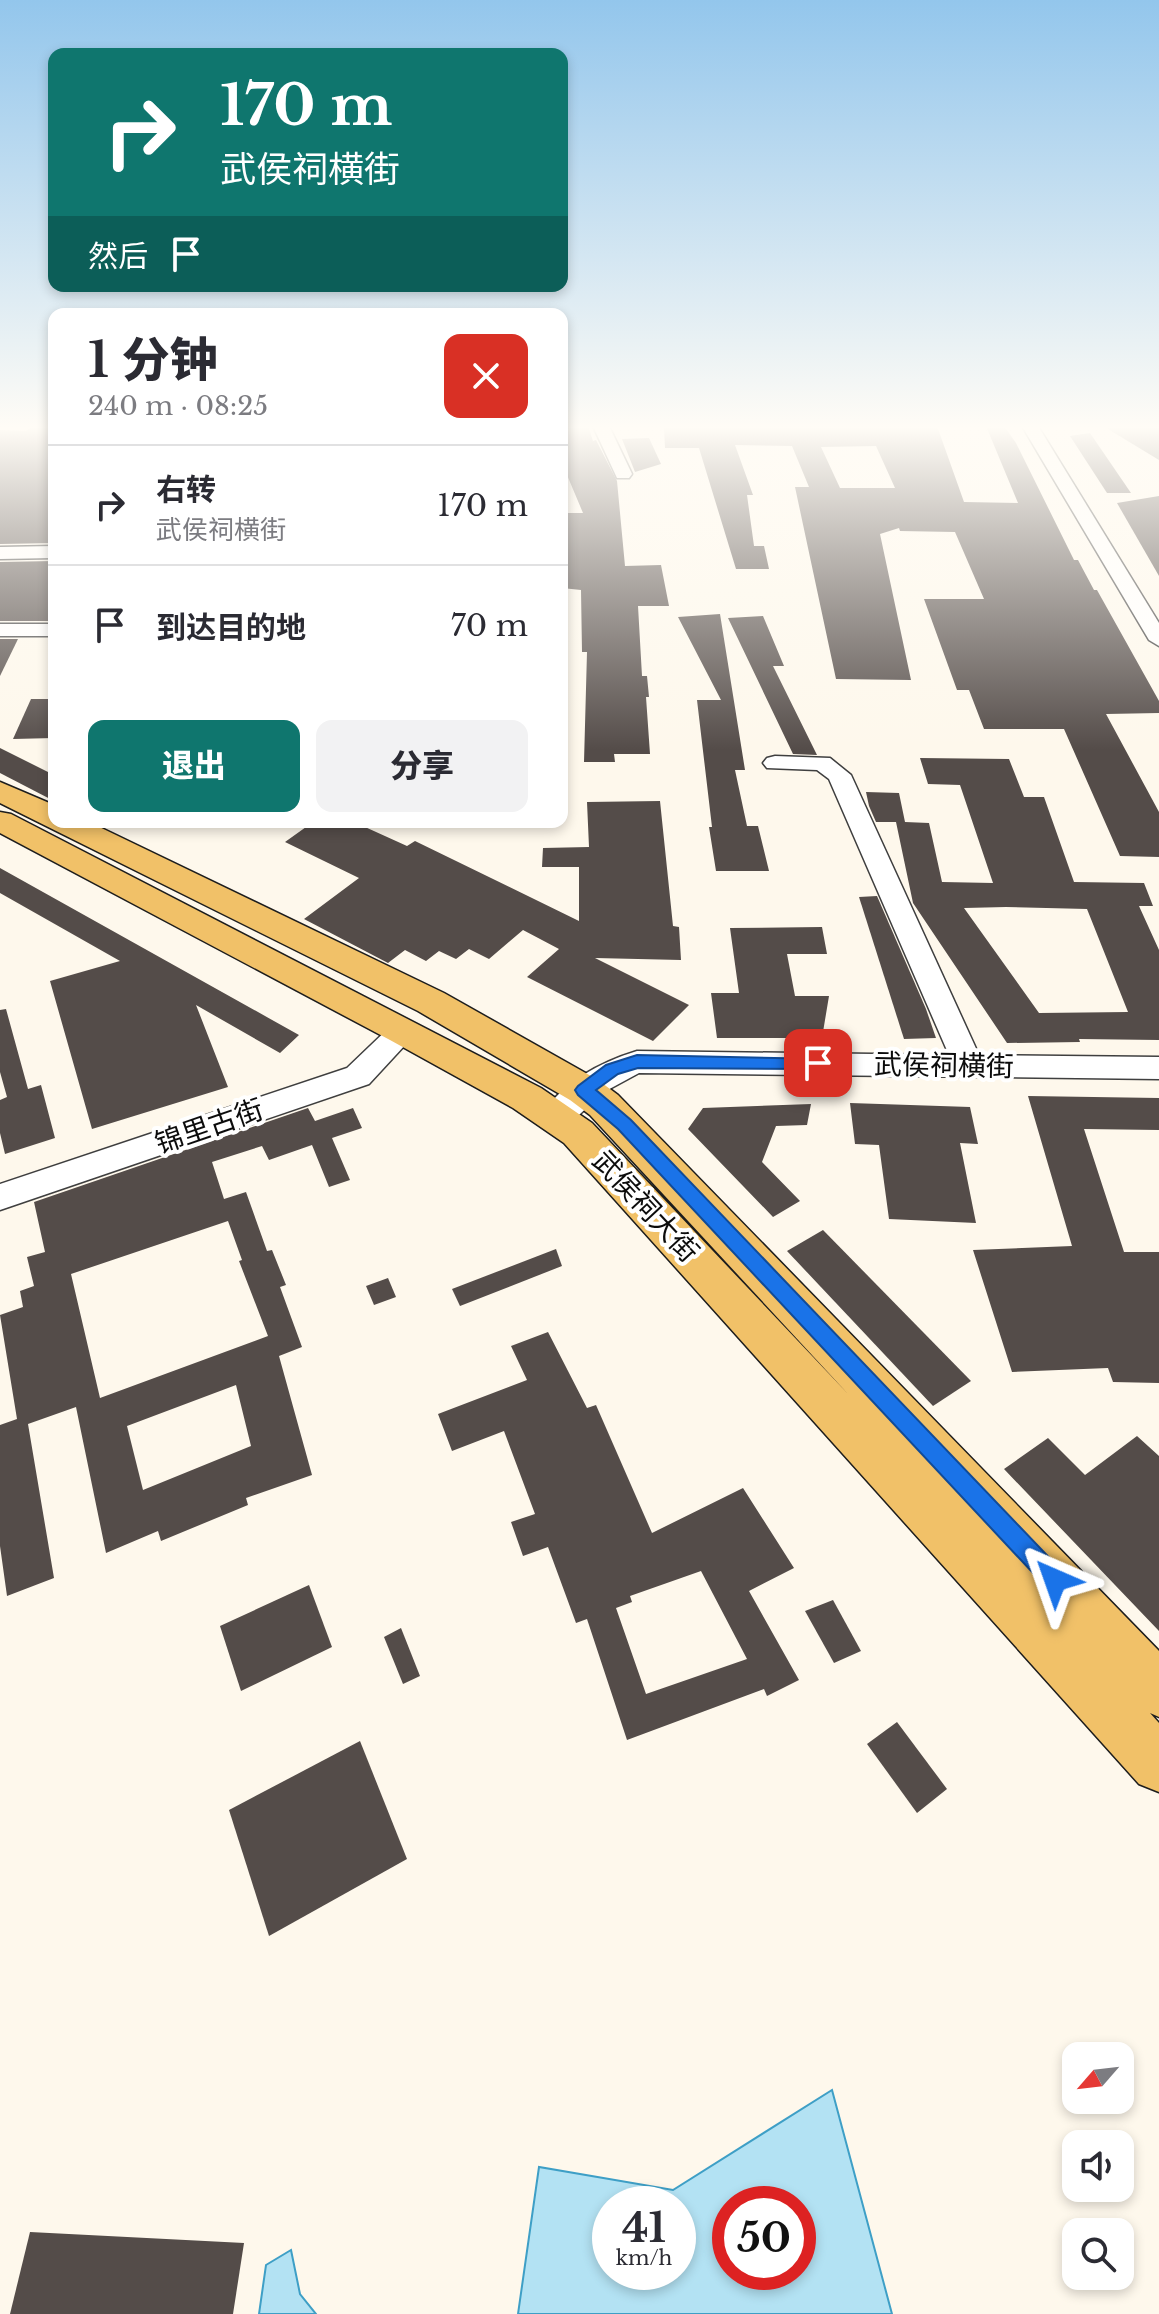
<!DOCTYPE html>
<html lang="zh">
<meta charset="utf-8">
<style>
:root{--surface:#fff;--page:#f2f2f3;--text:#2b2b33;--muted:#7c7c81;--line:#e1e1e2;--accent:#0f766e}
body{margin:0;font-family:"Libre Baskerville","Noto Sans SC",serif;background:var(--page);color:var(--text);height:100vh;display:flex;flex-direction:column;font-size:30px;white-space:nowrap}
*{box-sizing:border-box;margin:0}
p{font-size:26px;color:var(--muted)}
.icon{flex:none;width:44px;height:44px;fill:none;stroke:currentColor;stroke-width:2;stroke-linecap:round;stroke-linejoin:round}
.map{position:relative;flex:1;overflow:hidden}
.details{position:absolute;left:48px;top:308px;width:520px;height:520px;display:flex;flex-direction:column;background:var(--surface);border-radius:16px;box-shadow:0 4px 12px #0003}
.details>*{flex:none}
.top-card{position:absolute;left:48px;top:48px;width:520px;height:244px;border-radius:16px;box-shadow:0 4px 12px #0003;background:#0f766e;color:#fff;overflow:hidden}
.needle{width:52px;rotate:242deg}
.tools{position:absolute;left:1062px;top:2042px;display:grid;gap:16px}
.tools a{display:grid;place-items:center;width:72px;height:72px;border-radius:16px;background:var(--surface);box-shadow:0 4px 12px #0003;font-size:40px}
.speed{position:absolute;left:592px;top:2186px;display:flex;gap:16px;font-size:40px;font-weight:700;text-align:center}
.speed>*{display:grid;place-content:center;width:104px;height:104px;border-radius:50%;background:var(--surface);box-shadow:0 4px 12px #0003;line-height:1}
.speed small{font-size:20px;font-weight:400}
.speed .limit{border:12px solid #d22;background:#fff;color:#111}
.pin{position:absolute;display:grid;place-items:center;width:68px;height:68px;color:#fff;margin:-34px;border-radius:16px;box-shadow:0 4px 12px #0006}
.me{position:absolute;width:88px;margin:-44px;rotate:317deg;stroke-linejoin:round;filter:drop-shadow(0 0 6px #0008)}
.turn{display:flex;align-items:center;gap:28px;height:168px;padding:0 40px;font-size:36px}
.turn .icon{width:104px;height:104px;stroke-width:2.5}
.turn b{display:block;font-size:56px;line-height:68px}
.then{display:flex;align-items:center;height:76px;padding:0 40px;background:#0003;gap:16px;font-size:30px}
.round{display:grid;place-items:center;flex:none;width:84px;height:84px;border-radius:16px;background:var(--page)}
.headline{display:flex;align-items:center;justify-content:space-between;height:136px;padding:0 40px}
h1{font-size:48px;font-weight:800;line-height:60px}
.primary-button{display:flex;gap:16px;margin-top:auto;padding:16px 40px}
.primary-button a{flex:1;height:92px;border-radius:16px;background:var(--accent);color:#fff;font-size:32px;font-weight:800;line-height:92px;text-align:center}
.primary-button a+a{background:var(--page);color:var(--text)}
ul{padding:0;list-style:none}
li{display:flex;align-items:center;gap:24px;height:120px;padding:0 40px;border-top:2px solid var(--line)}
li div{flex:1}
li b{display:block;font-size:30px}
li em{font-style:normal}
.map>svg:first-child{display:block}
.water{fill:#b3e2f3;stroke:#3e9fc6;stroke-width:2;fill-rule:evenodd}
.building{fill:#544c49;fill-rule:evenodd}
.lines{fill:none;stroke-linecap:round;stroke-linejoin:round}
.minor-casing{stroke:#3f3f3f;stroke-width:3}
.major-casing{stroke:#1d1d1d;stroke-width:3}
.minor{fill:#fff;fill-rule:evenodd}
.major{fill:#f1c168;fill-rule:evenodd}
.route{fill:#1a73e8;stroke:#114b97;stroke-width:2}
.labels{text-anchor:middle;stroke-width:8;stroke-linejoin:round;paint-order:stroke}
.street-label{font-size:28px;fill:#0c0c0c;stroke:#fff}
</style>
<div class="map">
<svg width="1159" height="2314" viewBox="0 0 1159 2314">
<rect width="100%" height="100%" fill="#fef8ec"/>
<!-- water -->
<g class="water">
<path d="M 832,2090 L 892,2314 L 518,2314 L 539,2167 L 673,2190 ZM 610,2204 L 678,2204 L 678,2272 L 610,2272 ZM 730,2204 L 798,2204 L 798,2272 L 730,2272 Z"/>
<path d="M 291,2250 L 300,2294 L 316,2314 L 259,2314 L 266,2265 Z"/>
</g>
<!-- building -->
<g class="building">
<path d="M 32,426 L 54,426 L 54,543 L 0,544 L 0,430 L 26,431 Z"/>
<path d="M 568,426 L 588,426 L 593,441 L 596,440 L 617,481 L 625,566 L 661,565 L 669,606 L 638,606 L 642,676 L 647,676 L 649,697 L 646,697 L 650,754 L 614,754 L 615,762 L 584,762 L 587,652 L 582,652 L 581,590 L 562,588 L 562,513 L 583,513 L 562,463 L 562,431 L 569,431 Z"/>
<path d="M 664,426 L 937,426 L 964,502 L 1018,503 L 986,426 L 1004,426 L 1016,443 L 1074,560 L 1078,560 L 1094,590 L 1097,590 L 1159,701 L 1159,713 L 1106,714 L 1159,812 L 1159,857 L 1120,856 L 1064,729 L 984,729 L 969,690 L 957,690 L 924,599 L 984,599 L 955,532 L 900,531 L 899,528 L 880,534 L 911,680 L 836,679 L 795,487 L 809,487 L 792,446 L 735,445 L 753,495 L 747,495 L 754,546 L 764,546 L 769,569 L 736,569 L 699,448 L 665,448 ZM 876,446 L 895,488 L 840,488 L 821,447 Z"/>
<path d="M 1103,426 L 1159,426 L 1159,460 Z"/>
<path d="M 1090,433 L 1131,493 L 1107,493 L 1070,436 Z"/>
<path d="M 649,438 L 661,464 L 635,472 L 622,439 Z"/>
<path d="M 1159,496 L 1159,576 L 1117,503 Z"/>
<path d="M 54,561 L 54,621 L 0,621 L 0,562 Z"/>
<path d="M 720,614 L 745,770 L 735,770 L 747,826 L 758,826 L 769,871 L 716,871 L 709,827 L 712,827 L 697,700 L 721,700 L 678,617 Z"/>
<path d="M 763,616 L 784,666 L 773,666 L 817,755 L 793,754 L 728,618 Z"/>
<path d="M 0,639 L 18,639 L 0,676 Z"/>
<path d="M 31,699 L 54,699 L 54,738 L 13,739 Z"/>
<path d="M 0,748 L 54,775 L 54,801 L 0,773 Z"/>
<path d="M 920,758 L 1009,759 L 1024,797 L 1044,797 L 1074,882 L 1144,883 L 1153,906 L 1139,906 L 1159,950 L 1159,1040 L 1079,1039 L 1080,1042 L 1007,1043 L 913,903 L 896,822 L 876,822 L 869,806 L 866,792 L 899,793 L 905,822 L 929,823 L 942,882 L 993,883 L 960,785 L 928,784 ZM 1006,907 L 1087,909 L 1128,1012 L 1039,1013 L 964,908 Z"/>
<path d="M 660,801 L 673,926 L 679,927 L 681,960 L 595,958 L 689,1005 L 653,1041 L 527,977 L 559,949 L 523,930 L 489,959 L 469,949 L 456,959 L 439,951 L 426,961 L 405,950 L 388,963 L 304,919 L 359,878 L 285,842 L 313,822 L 354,822 L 407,846 L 415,841 L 579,921 L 579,867 L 542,867 L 543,848 L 589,847 L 587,802 Z"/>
<path d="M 0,868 L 299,1035 L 280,1053 L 196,1005 L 228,1087 L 92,1129 L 50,981 L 120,961 L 0,893 Z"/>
<path d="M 877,896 L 926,1009 L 936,1038 L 904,1039 L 859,897 Z"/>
<path d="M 822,927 L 827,954 L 787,954 L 795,996 L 829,996 L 822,1038 L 717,1038 L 711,993 L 739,993 L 730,928 Z"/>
<path d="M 6,1009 L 28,1089 L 41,1085 L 55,1138 L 5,1154 L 0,1133 L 0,1100 L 7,1097 L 0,1072 L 0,1010 Z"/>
<path d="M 1028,1096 L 1159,1098 L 1159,1130 L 1084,1129 L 1124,1252 L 1159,1252 L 1159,1383 L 1113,1382 L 1108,1368 L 1012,1372 L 973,1250 L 1072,1246 Z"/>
<path d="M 850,1103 L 970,1107 L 978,1144 L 960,1143 L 976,1223 L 889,1219 L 879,1145 L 855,1144 Z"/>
<path d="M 811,1104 L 807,1125 L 776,1126 L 762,1162 L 800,1201 L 773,1217 L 688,1129 L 703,1108 Z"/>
<path d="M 308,1108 L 315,1121 L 353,1108 L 362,1128 L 332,1138 L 350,1180 L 329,1187 L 312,1145 L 269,1160 L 262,1146 L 212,1162 L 224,1199 L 246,1192 L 267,1251 L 272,1250 L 286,1285 L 280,1287 L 302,1347 L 279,1356 L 312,1475 L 246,1498 L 248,1505 L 161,1541 L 158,1531 L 106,1553 L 76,1407 L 28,1424 L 54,1578 L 7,1596 L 0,1546 L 0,1425 L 17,1419 L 0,1315 L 23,1307 L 20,1291 L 34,1286 L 27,1257 L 45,1252 L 34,1202 ZM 228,1221 L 242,1260 L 239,1261 L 268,1336 L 100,1398 L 71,1274 ZM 236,1385 L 251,1446 L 143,1490 L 127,1426 Z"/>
<path d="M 823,1230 L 971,1381 L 933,1406 L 787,1251 Z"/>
<path d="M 556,1249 L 562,1266 L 460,1306 L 452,1289 Z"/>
<path d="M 388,1278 L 396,1297 L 374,1305 L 366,1286 Z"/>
<path d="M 548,1332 L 587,1408 L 596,1405 L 652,1533 L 743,1488 L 794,1568 L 749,1591 L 799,1680 L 767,1696 L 764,1689 L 627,1740 L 587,1619 L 576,1623 L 548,1547 L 523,1556 L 511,1522 L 535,1514 L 504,1431 L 452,1451 L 438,1414 L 527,1380 L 511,1346 ZM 701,1571 L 747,1659 L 646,1694 L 616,1608 L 632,1602 L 630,1596 Z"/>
<path d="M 1137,1436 L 1159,1456 L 1159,1631 L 1004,1469 L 1048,1438 L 1085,1475 Z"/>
<path d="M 309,1585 L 332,1647 L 241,1691 L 220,1626 Z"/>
<path d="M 833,1600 L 861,1651 L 834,1663 L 805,1611 Z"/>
<path d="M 401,1628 L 420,1676 L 403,1684 L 384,1637 Z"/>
<path d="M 897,1722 L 947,1789 L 917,1813 L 867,1744 Z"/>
<path d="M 360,1741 L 407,1859 L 269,1936 L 229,1810 Z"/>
<path d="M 30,2232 L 244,2243 L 233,2314 L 10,2314 Z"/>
</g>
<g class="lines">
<!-- minor casing -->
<g class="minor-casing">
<g id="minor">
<path d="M 593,426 L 609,426 L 632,474 L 629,478 L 617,478 Z"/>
<path d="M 1022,426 L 1038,426 L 1159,623 L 1159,646 L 1149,640 Z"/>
<path d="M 54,546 L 54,558 L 0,559 L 0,547 Z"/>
<rect x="0" y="624" width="54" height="12"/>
<path d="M 775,756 L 830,758 L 851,775 L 979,1055 L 1159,1057 L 1159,1079 L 639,1073 L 604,1092 L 568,1125 L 557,1129 L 546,1125 L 541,1117 C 560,1083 601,1062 637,1051 L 949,1055 L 829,779 L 817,770 L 767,768 L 763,763 L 767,758 Z"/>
<path d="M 403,1021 L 413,1024 L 418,1031 L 369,1084 L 0,1210 L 0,1184 L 347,1068 L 393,1024 Z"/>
</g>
</g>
<!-- major casing -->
<g class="major-casing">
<path id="major" d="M 0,782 L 54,805 L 54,822 L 89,822 L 444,993 L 598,1080 L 618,1095 L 1159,1651 L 1159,1717 L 1150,1713 L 1159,1723 L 1159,1792 L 1139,1784 L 564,1143 L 513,1108 L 390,1040 L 0,833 L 0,812 L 11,814 L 541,1088 L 592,1123 L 849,1395 L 590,1115 L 570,1100 L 418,1011 L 0,803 Z"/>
</g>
<!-- minor -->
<use href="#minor" class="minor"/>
<!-- major -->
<use href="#major" class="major"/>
</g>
<!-- sky -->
<linearGradient id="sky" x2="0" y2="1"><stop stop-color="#93c6ec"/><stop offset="0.57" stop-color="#fffcf6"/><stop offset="1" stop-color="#fffcf6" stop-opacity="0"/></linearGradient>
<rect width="1159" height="750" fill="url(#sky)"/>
<!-- route -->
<path class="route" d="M 637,1055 L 824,1059 L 826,1063 L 824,1068 L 818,1069 L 638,1068 L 618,1074 L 596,1090 L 631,1120 L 1063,1572 L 1066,1580 L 1063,1588 L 1055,1592 L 1047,1588 L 618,1129 L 578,1095 L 575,1090 L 578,1086 L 606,1065 Z"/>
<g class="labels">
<!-- street labels -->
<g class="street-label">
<text transform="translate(944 1065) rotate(1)" y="10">武侯祠横街</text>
<text transform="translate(209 1126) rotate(-19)" y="10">锦里古街</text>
<text transform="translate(646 1206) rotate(47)" y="10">武侯祠大街</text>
</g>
</g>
</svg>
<div class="tools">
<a><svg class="needle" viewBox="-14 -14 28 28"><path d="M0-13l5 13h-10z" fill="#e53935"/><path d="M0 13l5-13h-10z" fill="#7c7c81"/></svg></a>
<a><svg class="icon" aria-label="sound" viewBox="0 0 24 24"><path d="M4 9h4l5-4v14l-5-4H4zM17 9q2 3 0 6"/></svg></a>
<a><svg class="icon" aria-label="search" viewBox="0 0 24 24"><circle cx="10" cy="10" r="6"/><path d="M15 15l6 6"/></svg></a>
</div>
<div class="speed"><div>41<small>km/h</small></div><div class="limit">50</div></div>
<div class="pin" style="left:818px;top:1063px;background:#d93025"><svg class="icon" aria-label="arrive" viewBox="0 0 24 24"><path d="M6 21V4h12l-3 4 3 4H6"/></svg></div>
<svg class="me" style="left:1055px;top:1580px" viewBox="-20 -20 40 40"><path d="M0-17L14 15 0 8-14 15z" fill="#1a73e8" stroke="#fff" stroke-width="4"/></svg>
<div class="top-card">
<div class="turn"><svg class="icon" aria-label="right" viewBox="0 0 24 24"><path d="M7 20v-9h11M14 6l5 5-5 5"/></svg><div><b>170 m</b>武侯祠横街</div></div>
<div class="then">然后<svg class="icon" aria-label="arrive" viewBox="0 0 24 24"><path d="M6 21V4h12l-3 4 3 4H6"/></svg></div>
</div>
<section class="details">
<div class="headline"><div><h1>1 分钟</h1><p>240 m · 08:25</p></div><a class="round" style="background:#d93025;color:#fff"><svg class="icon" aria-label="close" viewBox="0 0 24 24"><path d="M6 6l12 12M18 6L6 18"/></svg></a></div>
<ul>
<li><svg class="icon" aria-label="right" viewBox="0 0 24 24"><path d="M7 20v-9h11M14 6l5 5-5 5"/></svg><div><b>右转</b><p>武侯祠横街</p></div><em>170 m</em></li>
<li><svg class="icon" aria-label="arrive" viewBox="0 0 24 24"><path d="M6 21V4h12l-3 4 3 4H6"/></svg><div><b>到达目的地</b></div><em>70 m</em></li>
</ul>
<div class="primary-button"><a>退出</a><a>分享</a></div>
</section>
</div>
